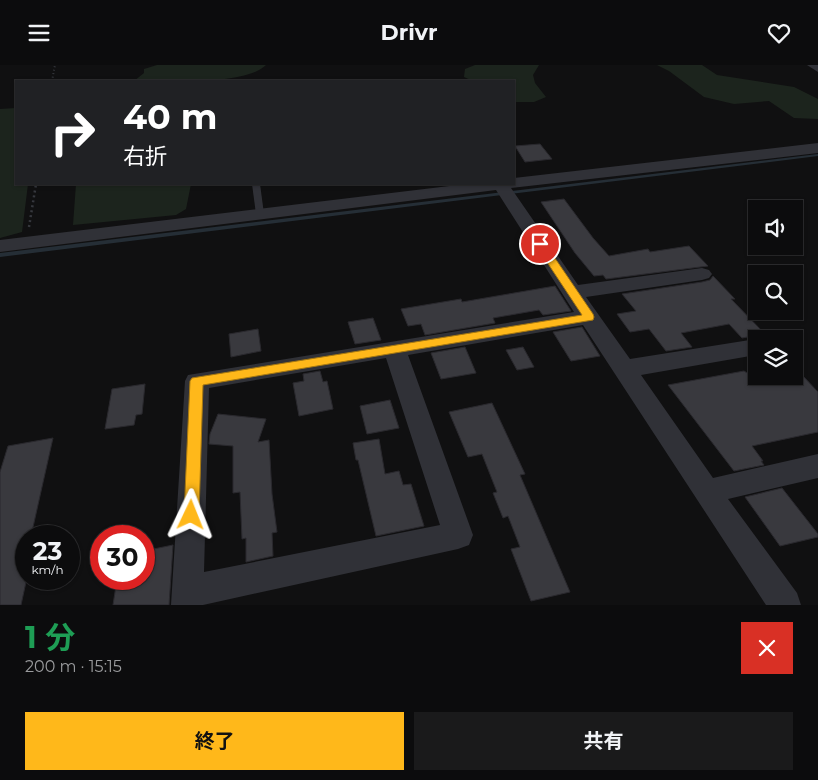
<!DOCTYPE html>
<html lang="ja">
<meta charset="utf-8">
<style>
:root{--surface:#0c0c0d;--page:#1a1a1b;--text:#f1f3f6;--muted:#9a9b9d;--line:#2c2c2e;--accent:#ffb81a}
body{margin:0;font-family:Montserrat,"Noto Sans JP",sans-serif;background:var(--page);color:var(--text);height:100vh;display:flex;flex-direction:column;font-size:19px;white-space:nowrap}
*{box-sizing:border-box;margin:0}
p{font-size:16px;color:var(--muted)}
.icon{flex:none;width:28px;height:28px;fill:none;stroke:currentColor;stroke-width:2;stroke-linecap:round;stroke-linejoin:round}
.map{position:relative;height:540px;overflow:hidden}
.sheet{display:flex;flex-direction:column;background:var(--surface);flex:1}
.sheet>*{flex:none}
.guide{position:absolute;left:15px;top:15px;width:500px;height:105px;border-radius:0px;box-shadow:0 1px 4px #0004,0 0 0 1px var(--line);background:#202124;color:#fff;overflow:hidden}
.fabs{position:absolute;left:748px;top:135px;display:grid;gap:10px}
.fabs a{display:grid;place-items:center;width:55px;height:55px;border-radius:0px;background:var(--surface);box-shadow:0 1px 4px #0004,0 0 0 1px var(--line);font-size:25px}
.speed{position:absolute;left:15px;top:460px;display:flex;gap:10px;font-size:25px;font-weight:700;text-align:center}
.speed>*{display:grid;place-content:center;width:65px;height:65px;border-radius:50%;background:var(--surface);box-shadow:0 1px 4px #0004,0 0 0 1px var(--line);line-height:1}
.speed small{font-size:12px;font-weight:400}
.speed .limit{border:8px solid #d22;background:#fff;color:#111}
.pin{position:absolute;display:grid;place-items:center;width:42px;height:42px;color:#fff;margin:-21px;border:2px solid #fff;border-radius:50%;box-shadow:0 1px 5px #0007}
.me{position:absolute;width:55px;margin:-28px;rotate:2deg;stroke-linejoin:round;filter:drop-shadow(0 0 4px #0008)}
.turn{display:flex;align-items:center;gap:18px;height:105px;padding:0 25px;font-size:22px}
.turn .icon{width:65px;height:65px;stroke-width:2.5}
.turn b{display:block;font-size:35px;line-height:42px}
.round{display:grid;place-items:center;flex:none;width:52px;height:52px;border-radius:0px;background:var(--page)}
.summary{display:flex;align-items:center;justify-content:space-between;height:85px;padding:0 25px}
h1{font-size:30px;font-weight:700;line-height:38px;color:#1e9e55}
.cta{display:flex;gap:10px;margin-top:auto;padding:10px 25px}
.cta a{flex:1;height:58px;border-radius:0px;background:var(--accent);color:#111;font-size:20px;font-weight:700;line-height:58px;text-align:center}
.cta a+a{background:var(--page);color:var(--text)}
header{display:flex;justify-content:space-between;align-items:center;height:65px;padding:0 25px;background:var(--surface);font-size:22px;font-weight:700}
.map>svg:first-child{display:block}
.green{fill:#1c241d}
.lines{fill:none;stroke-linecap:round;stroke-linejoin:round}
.stream{fill:#252e36;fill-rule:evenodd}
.building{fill:#39393e;stroke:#2a292e}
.path-far1{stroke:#36383e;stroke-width:2;stroke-dasharray:1 2.5;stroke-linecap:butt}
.path{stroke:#36383e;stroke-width:2.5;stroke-dasharray:2 3;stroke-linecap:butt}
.service{fill:#303137;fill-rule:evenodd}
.minor{fill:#303137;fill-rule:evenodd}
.route{fill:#ffb81a;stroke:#a67811}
</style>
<header><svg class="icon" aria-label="menu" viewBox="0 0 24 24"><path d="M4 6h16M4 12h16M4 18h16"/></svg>Drivr<svg class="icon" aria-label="heart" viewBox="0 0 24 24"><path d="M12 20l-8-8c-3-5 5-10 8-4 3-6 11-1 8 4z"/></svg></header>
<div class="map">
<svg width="818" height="540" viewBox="0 0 818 540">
<rect width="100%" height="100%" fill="#101011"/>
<!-- green -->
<g class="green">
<path d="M 157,0 L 266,0 C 245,21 165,16 134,16 L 144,8 L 144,4 Z"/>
<path d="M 475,0 L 539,0 L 533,10 L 535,18 L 546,32 L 534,37 L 514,37 L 514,16 L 473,16 L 464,12 L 465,4 Z"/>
<path d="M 657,0 L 702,0 L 717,10 L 794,22 L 818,34 L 818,54 L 794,53 L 769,36 L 734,39 L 704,32 L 669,6 Z"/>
<path d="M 16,43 L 16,119 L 28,119 L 22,167 L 0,173 L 0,44 Z"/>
<path d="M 76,119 L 191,119 L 186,144 L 176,150 L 73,160 Z"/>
</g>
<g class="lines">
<!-- stream -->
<path class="stream" d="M 818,89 L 818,91 L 0,192 L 0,188 Z"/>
</g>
<!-- building -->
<g class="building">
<path d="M 540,79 L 552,94 L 525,97 L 515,81 Z"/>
<path d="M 564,134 L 593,173 L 609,191 L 648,184 L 650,187 L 689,181 L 708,201 L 606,214 L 603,210 L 594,211 L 575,188 L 541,137 Z"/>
<path d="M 713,211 L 735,234 L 731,234 L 765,269 L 742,273 L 729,259 L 681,268 L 692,282 L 666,286 L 649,264 L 630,267 L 617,249 L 636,246 L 622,229 L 702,217 L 710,215 Z"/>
<path d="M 555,221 L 571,246 L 543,250 L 539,245 L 493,253 L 495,258 L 425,270 L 421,259 L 408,261 L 401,244 L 461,234 L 462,237 Z"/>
<path d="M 373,253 L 381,275 L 355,279 L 348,257 Z"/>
<path d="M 582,262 L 600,291 L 571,296 L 553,267 Z"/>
<path d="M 258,264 L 261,286 L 231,292 L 229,269 Z"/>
<path d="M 465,282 L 476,308 L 441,314 L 431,288 Z"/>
<path d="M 523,282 L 534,302 L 517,305 L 506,285 Z"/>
<path d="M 320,306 L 323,317 L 327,316 L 333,344 L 299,351 L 293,318 L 304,316 L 303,309 Z"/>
<path d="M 744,306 L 752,311 L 803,311 L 818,327 L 818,367 L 752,381 L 763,396 L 761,396 L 764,400 L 734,406 L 668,320 Z"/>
<path d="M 145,319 L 142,349 L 136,350 L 134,360 L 105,364 L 112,324 Z"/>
<path d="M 390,335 L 399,363 L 367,369 L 360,341 Z"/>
<path d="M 492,338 L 525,409 L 520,410 L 570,527 L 531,536 L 511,484 L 520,482 L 508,451 L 503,453 L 493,428 L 497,427 L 482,389 L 468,392 L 449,347 Z"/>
<path d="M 218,349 L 266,354 L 258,377 L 269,375 L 272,429 L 277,467 L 272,468 L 273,491 L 246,497 L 246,473 L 242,474 L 240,427 L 233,428 L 233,381 L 209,379 L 210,369 Z"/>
<path d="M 53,373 L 31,471 L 26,471 L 26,517 L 21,540 L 0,540 L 0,407 L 8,381 Z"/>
<path d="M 379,374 L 385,409 L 399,406 L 403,420 L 411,419 L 424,461 L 376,471 L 358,395 L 356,395 L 353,378 Z"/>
<path d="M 782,423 L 818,469 L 818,472 L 780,481 L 745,432 Z"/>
<path d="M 173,480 L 169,540 L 113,540 L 117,514 L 144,514 L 144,486 Z"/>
</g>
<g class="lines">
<!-- path-far1 -->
<path class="path-far1" d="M 52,16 L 55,0"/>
<!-- path -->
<path class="path" d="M 29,162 L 36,119"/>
<!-- service -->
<path class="service" d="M 252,119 L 260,119 L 264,149 L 263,151 L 260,152 L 256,149 Z"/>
<!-- minor -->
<g class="minor">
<path d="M 807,0 L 818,0 L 818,7 Z"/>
<path d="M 818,78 L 818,88 L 511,123 L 578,220 L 702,203 L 709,205 L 712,209 L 709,213 L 702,215 L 586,232 L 630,294 L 756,274 L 756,290 L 641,310 L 713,413 L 818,389 L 818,413 L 728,434 L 797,528 L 801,540 L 766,540 L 583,260 L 408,290 L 473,470 L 469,480 L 458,484 L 203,540 L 171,540 L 185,316 L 188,310 L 574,247 L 496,125 L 0,187 L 0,175 L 466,119 L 514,119 L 514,113 ZM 386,293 L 440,460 L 204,507 L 209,323 Z"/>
</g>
</g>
<!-- route -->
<path class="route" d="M 540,176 L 544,177 L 593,249 L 594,252 L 593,255 L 203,320 L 199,450 L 196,454 L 191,456 L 186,454 L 184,450 L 190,316 L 192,313 L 582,250 L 535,179 Z"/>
</svg>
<div class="fabs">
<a><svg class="icon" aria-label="sound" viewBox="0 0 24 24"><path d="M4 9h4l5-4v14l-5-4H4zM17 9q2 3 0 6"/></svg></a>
<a><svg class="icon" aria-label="search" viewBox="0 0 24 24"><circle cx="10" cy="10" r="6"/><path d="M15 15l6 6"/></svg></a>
<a><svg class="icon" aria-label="layers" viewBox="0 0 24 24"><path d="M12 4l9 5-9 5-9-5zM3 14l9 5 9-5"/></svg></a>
</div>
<div class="speed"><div>23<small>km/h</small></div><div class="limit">30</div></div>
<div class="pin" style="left:540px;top:179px;background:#d93025"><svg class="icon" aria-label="arrive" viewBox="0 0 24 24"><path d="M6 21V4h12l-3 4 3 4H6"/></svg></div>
<svg class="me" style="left:191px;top:450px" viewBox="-20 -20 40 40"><path d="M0-17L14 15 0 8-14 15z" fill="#ffb81a" stroke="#fff" stroke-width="4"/></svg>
<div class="guide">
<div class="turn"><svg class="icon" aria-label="right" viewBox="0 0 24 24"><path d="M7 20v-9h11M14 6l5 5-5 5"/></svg><div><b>40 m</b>右折</div></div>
</div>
</div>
<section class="sheet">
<div class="summary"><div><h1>1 分</h1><p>200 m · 15:15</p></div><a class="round" style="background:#d93025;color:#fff"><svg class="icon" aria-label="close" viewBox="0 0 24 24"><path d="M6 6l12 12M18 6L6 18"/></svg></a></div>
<div class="cta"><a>終了</a><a>共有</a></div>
</section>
